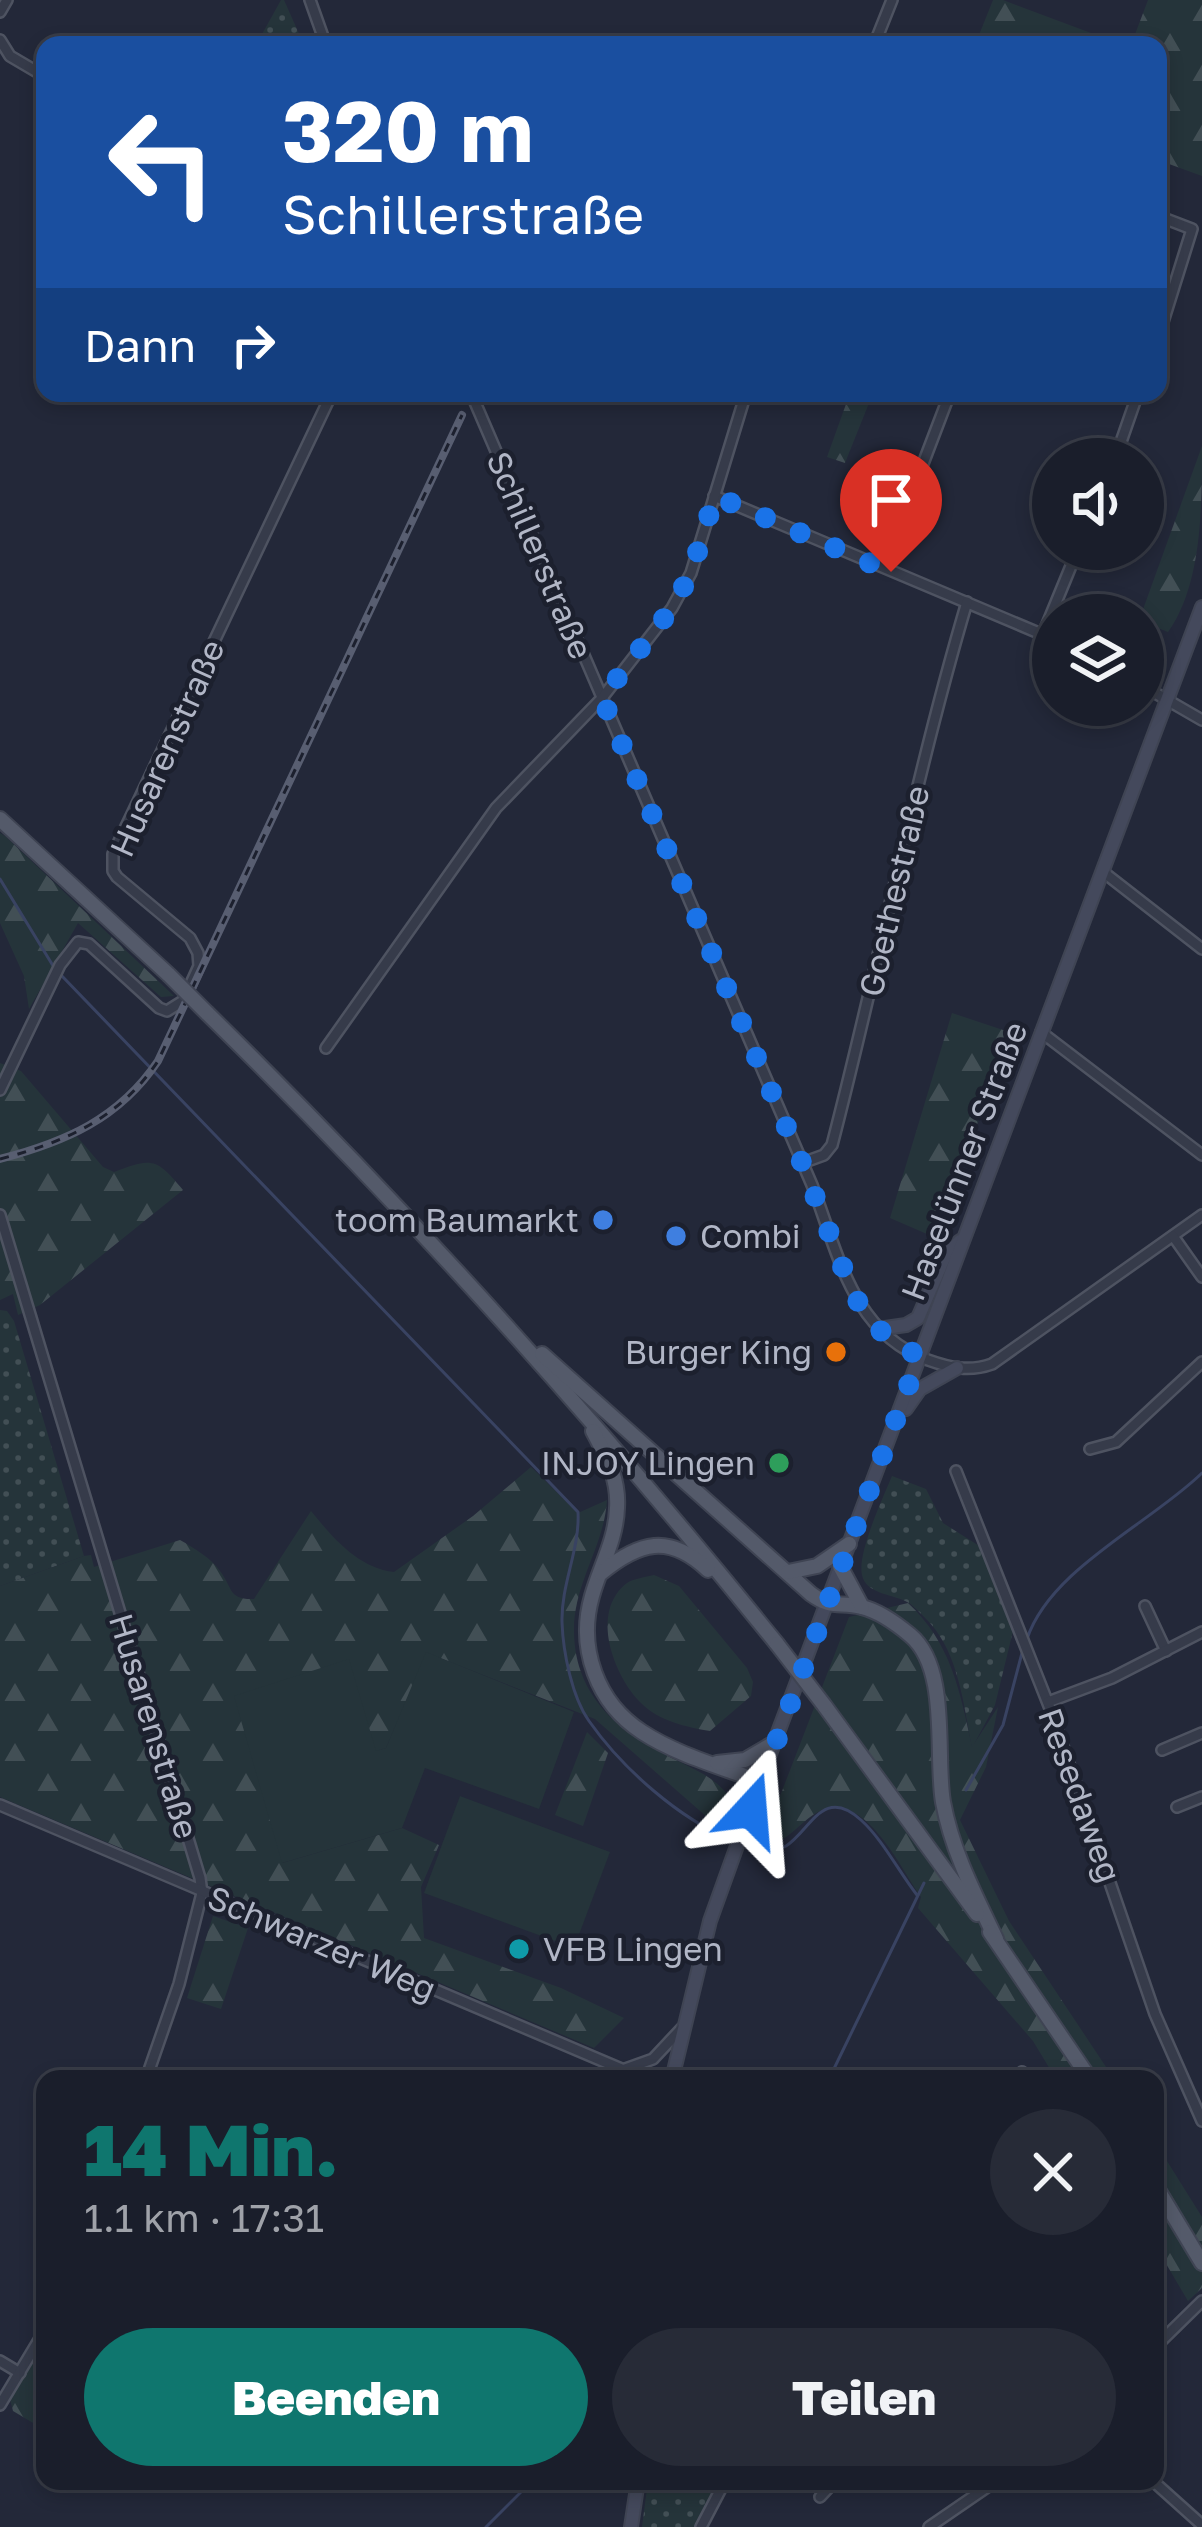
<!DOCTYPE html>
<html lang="de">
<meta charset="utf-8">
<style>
:root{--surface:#1a1e2b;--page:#272b37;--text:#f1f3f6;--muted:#9fa2a9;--line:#383c47;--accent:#0f766e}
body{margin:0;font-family:"Golos Text",sans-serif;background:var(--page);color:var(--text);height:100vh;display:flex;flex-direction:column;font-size:45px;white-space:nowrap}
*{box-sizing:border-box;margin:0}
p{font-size:39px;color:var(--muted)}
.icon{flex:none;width:66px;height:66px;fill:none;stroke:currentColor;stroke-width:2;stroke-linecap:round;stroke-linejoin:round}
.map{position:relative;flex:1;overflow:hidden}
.details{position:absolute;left:36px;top:2070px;width:1128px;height:420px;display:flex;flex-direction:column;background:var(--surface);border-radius:24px;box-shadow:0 6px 18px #0003,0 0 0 3px var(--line)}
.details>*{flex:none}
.top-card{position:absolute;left:36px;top:36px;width:1131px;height:366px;border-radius:24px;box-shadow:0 6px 18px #0003,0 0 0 3px var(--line);background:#1a4fa0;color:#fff;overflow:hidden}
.fabs{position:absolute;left:1032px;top:438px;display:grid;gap:24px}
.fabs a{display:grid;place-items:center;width:132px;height:132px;border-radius:50%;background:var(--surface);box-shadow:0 6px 18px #0003,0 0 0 3px var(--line);font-size:60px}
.pin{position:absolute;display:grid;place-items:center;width:102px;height:102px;color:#fff;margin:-123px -51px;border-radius:50% 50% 50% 0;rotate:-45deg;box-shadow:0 0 12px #0007}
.pin .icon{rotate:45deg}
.me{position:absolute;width:132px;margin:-66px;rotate:19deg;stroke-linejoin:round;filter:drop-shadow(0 0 9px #0008)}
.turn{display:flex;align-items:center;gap:42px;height:252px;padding:0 48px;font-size:54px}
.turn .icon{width:156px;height:156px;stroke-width:2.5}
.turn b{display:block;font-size:84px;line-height:102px}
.then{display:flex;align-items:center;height:114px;padding:0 48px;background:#0003;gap:24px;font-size:45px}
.round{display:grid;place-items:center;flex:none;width:126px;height:126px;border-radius:63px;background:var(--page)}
.summary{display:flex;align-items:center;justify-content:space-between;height:204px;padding:0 48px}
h1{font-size:72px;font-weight:800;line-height:90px;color:var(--accent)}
.primary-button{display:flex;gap:24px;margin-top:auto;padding:24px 48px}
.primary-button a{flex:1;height:138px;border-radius:72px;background:var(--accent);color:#fff;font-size:48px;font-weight:800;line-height:138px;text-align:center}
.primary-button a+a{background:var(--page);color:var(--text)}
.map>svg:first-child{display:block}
.grass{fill:url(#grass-dots)}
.forest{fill:url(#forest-firs)}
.garden{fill:#25343a}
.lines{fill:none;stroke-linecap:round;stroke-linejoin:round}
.stream{stroke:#394362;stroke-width:3}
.street-casing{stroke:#4e5361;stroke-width:14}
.secondary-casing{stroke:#3f4453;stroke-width:16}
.primary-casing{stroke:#3f4453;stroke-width:18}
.street{stroke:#363b4a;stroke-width:9}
.secondary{stroke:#44495c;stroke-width:12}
.primary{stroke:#545a6a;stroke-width:14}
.rail-casing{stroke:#585e71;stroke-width:8}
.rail{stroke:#1c202e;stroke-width:3;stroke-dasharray:9;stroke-linecap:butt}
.primary-bridge-casing{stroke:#3f4453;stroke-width:18;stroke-linecap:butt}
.primary-bridge{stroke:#545a6a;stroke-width:14}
.route{stroke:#1a73e8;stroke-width:21;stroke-dasharray:0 37.8}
.shop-dot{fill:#3f7fe0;stroke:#1c202e;stroke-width:4.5}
.food-dot{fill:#e8710a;stroke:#1c202e;stroke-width:4.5}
.leisure-dot{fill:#2e9e5b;stroke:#1c202e;stroke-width:4.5}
.culture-dot{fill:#0f9aa8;stroke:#1c202e;stroke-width:4.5}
.labels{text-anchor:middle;stroke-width:9;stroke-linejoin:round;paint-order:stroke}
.street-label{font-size:33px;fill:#b1b6c6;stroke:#1c202e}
.poi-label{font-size:33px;fill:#b1b6c6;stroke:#1c202e;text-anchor:end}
</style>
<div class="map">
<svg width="1202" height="2527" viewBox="0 0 1202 2527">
<defs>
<pattern id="grass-dots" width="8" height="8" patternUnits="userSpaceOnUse" patternTransform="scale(3)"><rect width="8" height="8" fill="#25343a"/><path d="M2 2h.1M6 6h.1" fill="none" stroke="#424f55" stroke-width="1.8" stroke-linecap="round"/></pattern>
<pattern id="forest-firs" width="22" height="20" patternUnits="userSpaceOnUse" patternTransform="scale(3)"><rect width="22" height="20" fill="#25343a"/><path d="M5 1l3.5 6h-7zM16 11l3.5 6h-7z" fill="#424f55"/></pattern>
</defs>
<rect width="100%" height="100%" fill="#232839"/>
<!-- grass -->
<g class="grass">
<path d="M 281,0 L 284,0 L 304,45 L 256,45 Z"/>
<path d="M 0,1310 L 7,1311 L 14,1321 L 84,1556 L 0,1586 Z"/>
<path d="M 892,1476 L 926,1489 L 943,1523 L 984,1549 L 1013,1631 L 995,1705 L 972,1748 C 964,1707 959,1655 930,1623 C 924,1617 916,1608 909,1603 C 895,1594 866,1595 862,1575 C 857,1553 883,1498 892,1476 Z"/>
<path d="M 648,2481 L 718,2481 L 695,2527 L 642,2527 Z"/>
</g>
<!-- forest -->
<g class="forest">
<path d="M 993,0 L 1003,0 L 1123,45 L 975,45 Z"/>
<path d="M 1148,0 L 1202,0 L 1202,176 L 1158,160 L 1158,45 L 1131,45 Z"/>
<path d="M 850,393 L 873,393 L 845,463 L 827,457 Z"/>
<path d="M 1202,446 C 1202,507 1202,584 1168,632 L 1143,622 L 1141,615 Z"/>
<path d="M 0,833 L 5,836 L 174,996 L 161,997 L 78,923 L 29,1009 L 24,976 L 0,923 Z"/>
<path d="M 952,1013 L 1012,1033 L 934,1237 L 890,1218 Z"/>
<path d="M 0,1063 L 21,1071 L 103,1167 L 114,1172 C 152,1157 157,1158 183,1190 L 40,1305 L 18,1315 L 13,1294 L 0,1300 Z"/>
<path d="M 531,1467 L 578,1513 L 607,1500 C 604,1547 573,1584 574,1632 C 575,1699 622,1734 676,1760 C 700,1772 720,1780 733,1803 L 723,1831 L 595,1719 L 427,1653 L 386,1748 L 375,1752 L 282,1863 L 402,1828 L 439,1845 L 421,1887 L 424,1938 L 561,1988 L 624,2018 L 594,2048 L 0,1797 L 0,1586 L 84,1556 L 91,1555 L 94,1567 L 180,1540 C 194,1548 211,1558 220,1571 C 233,1588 228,1600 254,1599 L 311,1511 C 333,1538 358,1568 394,1572 L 473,1516 Z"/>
<path d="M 654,1575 L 679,1586 L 747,1668 L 753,1682 L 751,1696 L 710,1731 C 686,1727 659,1721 641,1703 C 614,1676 589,1612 627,1583 C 633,1579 646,1577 654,1575 Z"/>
<path d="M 908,1603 C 951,1643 960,1691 972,1747 L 998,1707 L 986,1767 L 960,1820 L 1009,1921 L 1114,2079 L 1056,2079 L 1033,2041 L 918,1908 L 921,1897 C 895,1859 857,1774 804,1822 C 790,1834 781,1845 762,1843 L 849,1617 Z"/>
<path d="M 587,1732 L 608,1753 L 583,1826 L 555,1815 Z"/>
<path d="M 213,1916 L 248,1928 L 221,2009 L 187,1998 Z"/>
<path d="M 1155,2142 L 1202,2217 L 1202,2288 L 1188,2301 L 1155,2245 Z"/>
<path d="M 45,2340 L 45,2430 L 13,2411 L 10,2399 Z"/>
</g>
<!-- garden -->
<g class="garden">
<path d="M 426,1652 L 574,1712 L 539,1809 L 425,1768 L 402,1828 L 282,1863 L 234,1696 L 349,1659 L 376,1751 L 386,1748 Z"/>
<path d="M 460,1796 L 610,1852 L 574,1948 L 424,1893 Z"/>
</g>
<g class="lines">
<!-- stream -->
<g class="stream">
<path d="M 0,879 L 55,969"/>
<path d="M 61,975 L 578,1512 C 580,1549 561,1584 562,1622 C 563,1652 572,1697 589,1721 C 622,1768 679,1819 732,1840"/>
<path d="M 1027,1639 C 1050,1569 1151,1523 1202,1473"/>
<path d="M 966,1790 L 1003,1725 L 1022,1653"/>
<path d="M 741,1843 C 755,1849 771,1854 786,1846 C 810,1831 823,1785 861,1820 C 883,1840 899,1872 917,1895"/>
<path d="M 829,2079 L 924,1883"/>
<path d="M 486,2527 L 532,2481"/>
</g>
<!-- street casing -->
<g class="street-casing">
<g id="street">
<path d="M 310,0 L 326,45"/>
<path d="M 0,12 L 7,0"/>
<path d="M 0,40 L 10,56 L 44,76"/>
<path d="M 874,45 L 892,0"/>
<path d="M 1158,216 L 1192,229 L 1158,338"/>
<path d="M 471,393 L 812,1185 C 838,1252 852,1333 928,1360 C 950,1368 970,1372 992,1364 L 1202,1215"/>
<path d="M 1115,459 L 1138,393"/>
<path d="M 714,496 L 1053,639"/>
<path d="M 884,566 L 950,393"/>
<path d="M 1043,634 L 1078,549"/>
<path d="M 1143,686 L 1202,720"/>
<path d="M 1102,871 L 1202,949"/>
<path d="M 1041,1032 L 1202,1155"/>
<path d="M 326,1048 L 496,808 L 602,698 L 672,608 L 691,573 L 746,393"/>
<path d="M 0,1090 L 60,965 L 78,942 L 89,944 L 159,1008 L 167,1011 L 183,1001 L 199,966 L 198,953 L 190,938 L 117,877 L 113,871 L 113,854 L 332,393"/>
<path d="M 802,1163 L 824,1155 L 832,1145 C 879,964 914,781 967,602"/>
<path d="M 0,1215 L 200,1878 L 202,1893 L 179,1984 L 146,2079"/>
<path d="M 1173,1236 L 1202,1277"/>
<path d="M 1090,1449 L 1116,1442 L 1202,1362"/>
<path d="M 956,1471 L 1051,1711 L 1155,2014 L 1202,2121"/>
<path d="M 1145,1606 L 1166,1651"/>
<path d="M 1048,1702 L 1112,1678 L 1202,1632"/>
<path d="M 1162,1750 L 1202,1733"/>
<path d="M 0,1805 L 645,2079"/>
<path d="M 1177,1807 L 1202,1797"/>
<path d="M 625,2069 L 653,2059 L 682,2028"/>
<path d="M 1017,2079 L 1022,2072"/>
<path d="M 1155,2347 L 1202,2301"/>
<path d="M 0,2361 L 20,2373"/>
<path d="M 0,2405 L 45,2330"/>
<path d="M 1153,2481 L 1202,2525"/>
<path d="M 820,2497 L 835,2481"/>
<path d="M 701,2527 L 725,2481"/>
<path d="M 929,2527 L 996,2481"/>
</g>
</g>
<!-- secondary casing -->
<g class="secondary-casing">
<g id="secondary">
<path d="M 878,1329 L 906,1325 L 918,1318 L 945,1256 L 960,1241"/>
<path d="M 906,1409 L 920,1389 L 957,1368"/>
<path d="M 672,2079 L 710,1921 L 774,1743 L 1202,607"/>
<path d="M 631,2527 L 638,2481"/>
</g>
</g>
<!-- primary casing -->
<g class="primary-casing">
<g id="primary">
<path d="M 0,819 L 169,975"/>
<path d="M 207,1013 C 410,1212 599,1423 777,1644"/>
<path d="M 542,1354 L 811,1594 C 833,1610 839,1601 862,1607 C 878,1611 898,1625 910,1635 C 950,1668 935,1755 943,1802 C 952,1851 975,1895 996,1939"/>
<path d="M 593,1431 C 606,1456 619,1478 617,1508 C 616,1540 600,1567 592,1596 C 577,1648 597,1703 642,1732 C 677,1755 722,1767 761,1782"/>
<path d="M 840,1566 L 862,1607"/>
<path d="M 788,1572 L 817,1566 L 849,1544"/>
<path d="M 601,1573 C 639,1542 669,1533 708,1570"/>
<path d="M 824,1705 L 977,1914"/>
<path d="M 717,1763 L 745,1760 L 774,1743"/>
<path d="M 990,1932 L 1090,2079"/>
<path d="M 1155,2185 L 1202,2263"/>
</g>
</g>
<!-- street -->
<use href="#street" class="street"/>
<!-- secondary -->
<use href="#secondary" class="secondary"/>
<!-- primary -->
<use href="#primary" class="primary"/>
<!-- rail casing -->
<g class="rail-casing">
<path id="rail" d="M 0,1159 C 65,1142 119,1119 158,1061 L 462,415"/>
</g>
<!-- rail -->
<use href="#rail" class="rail"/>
<!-- primary-bridge casing -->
<g class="primary-bridge-casing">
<g id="primary-bridge">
<path d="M 169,975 L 207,1013"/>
<path d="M 777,1644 L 824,1705"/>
</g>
</g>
<!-- primary-bridge -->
<use href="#primary-bridge" class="primary-bridge"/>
</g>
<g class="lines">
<!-- route -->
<path class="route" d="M 751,1810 L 919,1357 L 878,1329 L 854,1296 L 802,1163 L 602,698 L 672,608 L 691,573 L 715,496 L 891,572"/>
</g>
<!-- markers -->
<g class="shop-dot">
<circle cx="603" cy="1220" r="12"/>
<circle cx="676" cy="1236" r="12"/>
</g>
<circle class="food-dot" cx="836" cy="1352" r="12"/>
<circle class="leisure-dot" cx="779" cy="1463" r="12"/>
<circle class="culture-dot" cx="519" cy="1949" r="12"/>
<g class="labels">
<!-- street labels -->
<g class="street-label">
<text transform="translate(540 555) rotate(67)" y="12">Schillerstraße</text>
<text transform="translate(167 748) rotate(-66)" y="12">Husarenstraße</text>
<text transform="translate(894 891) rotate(-77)" y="12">Goethestraße</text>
<text transform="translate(964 1161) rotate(-69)" y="12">Haselünner Straße</text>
<text transform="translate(154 1726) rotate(73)" y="12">Husarenstraße</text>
<text transform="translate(1080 1795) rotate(70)" y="12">Resedaweg</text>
<text transform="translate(322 1943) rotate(23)" y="12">Schwarzer Weg</text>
</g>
<!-- poi labels -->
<g class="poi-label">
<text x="579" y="1232">toom Baumarkt</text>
<text x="700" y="1248" text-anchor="start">Combi</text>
<text x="812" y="1364">Burger King</text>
<text x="755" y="1475">INJOY Lingen</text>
<text x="543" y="1961" text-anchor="start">VFB Lingen</text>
</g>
</g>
</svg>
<div class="fabs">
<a><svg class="icon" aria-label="sound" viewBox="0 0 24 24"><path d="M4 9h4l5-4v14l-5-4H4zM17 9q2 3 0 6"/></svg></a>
<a><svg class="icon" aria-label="layers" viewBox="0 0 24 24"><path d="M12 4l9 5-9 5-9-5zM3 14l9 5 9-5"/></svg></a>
</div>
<div class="pin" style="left:891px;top:572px;background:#d93025"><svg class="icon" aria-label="arrive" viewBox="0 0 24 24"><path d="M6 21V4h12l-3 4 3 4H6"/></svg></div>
<svg class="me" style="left:751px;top:1810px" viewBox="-20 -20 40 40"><path d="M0-17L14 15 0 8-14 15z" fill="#1a73e8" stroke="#fff" stroke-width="4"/></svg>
<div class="top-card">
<div class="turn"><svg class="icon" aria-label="left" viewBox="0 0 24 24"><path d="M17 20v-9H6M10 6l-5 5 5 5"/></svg><div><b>320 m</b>Schillerstraße</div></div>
<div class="then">Dann<svg class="icon" aria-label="right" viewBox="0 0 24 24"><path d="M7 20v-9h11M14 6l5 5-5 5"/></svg></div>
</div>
<section class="details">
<div class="summary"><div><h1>14 Min.</h1><p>1.1 km · 17:31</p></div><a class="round"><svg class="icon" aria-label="close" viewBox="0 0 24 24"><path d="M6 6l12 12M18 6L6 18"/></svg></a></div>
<div class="primary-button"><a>Beenden</a><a>Teilen</a></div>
</section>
</div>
